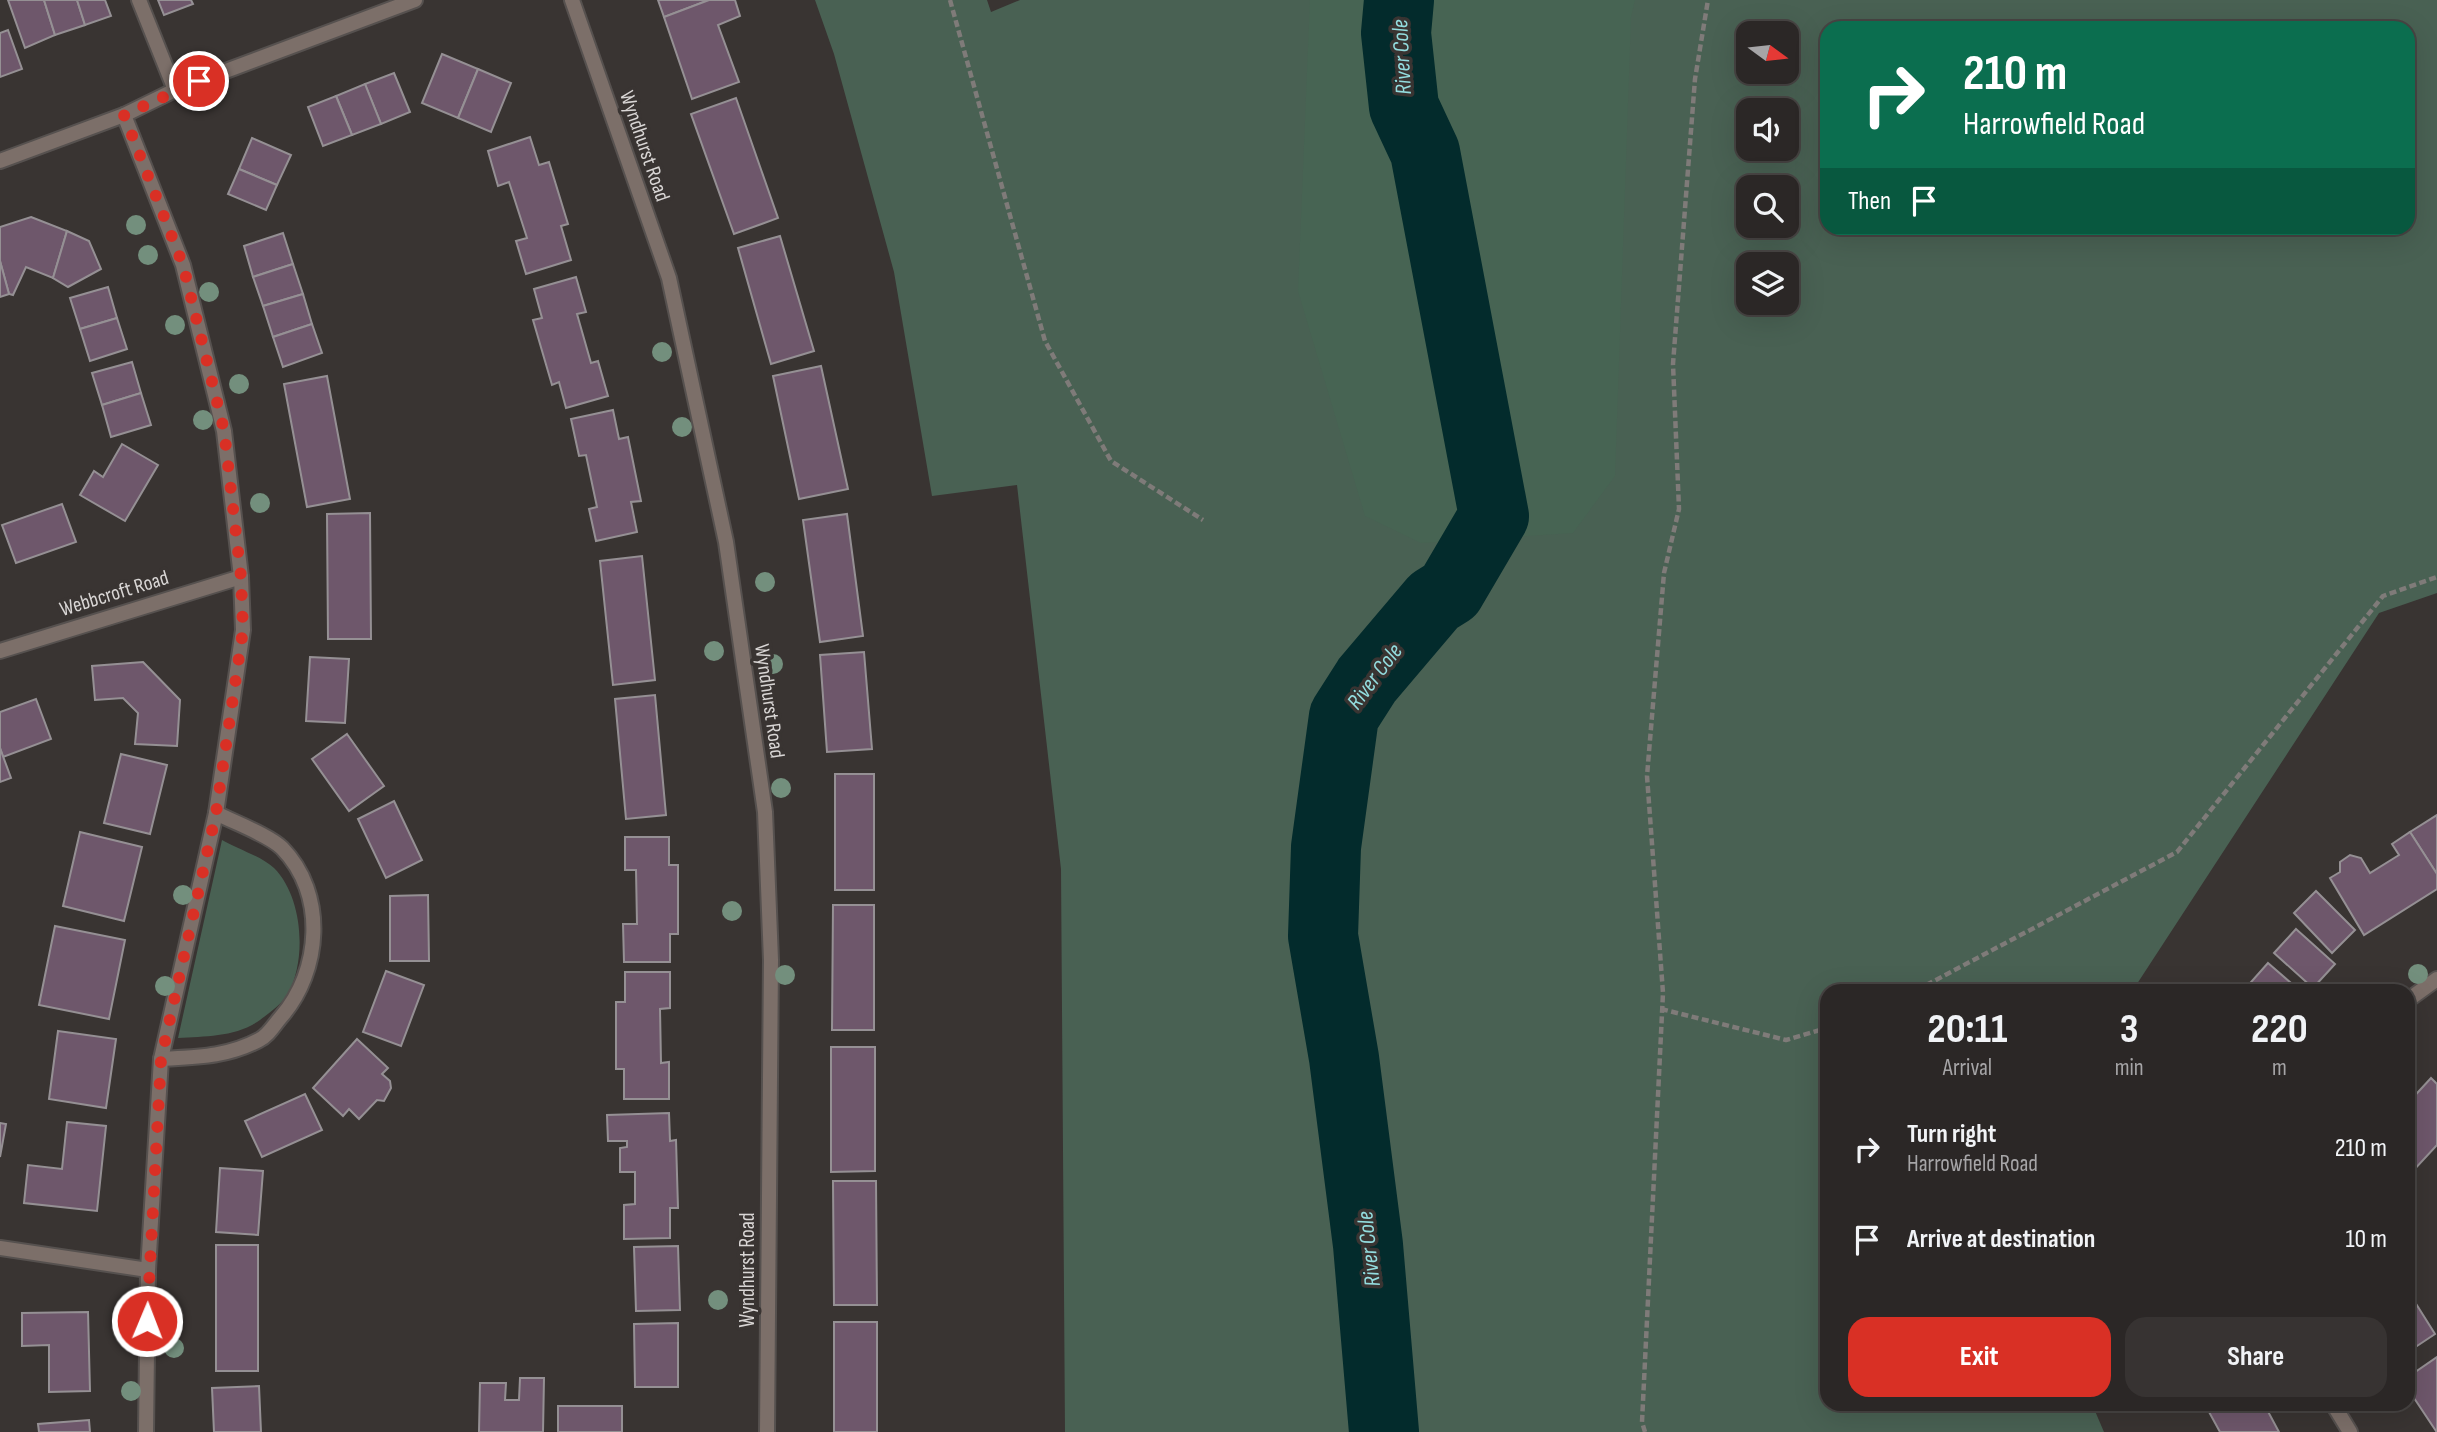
<!DOCTYPE html>
<style>
:root{--surface:#2b2726;--page:#373332;--text:#f1f3f6;--muted:#a6a5a7;--line:#474443;--accent:#d93025}
body{margin:0;font-family:"Sofia Sans Condensed",sans-serif;background:var(--page);color:var(--text);height:100vh;display:flex;flex-direction:column;font-size:26px;white-space:nowrap}
*{box-sizing:border-box;margin:0}
p{font-size:23px;color:var(--muted)}
.icon{flex:none;width:38px;height:38px;fill:none;stroke:currentColor;stroke-width:2;stroke-linecap:round;stroke-linejoin:round}
.map{position:relative;flex:1;overflow:hidden}
.panel{position:absolute;left:1820px;top:984px;width:595px;height:427px;display:flex;flex-direction:column;background:var(--surface);border-radius:21px;box-shadow:0 7px 28px #0002,0 0 0 2px var(--line)}
.panel>*{flex:none}
.top-card{position:absolute;left:1820px;top:21px;width:595px;height:214px;border-radius:21px;box-shadow:0 7px 28px #0002,0 0 0 2px var(--line);background:#0b6e4f;color:#fff;overflow:hidden}
.needle{width:46px;rotate:105deg}
.fabs{position:absolute;left:1736px;top:21px;display:grid;gap:14px}
.fabs a{display:grid;place-items:center;width:63px;height:63px;border-radius:14px;background:var(--surface);box-shadow:0 7px 28px #0002,0 0 0 2px var(--line);font-size:35px}
.pin{position:absolute;display:grid;place-items:center;width:60px;height:60px;color:#fff;margin:-30px;border:4px solid #fff;border-radius:50%;box-shadow:0 2px 7px #0007}
.me{position:absolute;width:77px;margin:-38px;rotate:1deg;stroke-linejoin:round;filter:drop-shadow(0 0 5px #0008)}
.turn{display:flex;align-items:center;gap:24px;height:147px;padding:0 28px;font-size:32px}
.turn .icon{width:91px;height:91px;stroke-width:2.5}
.turn b{display:block;font-size:49px;line-height:60px}
.then{display:flex;align-items:center;height:66px;padding:0 28px;background:#0003;gap:14px;font-size:26px}
.eta{display:flex;justify-content:space-evenly;align-items:center;height:119px;text-align:center}
.eta b{font-size:42px;font-weight:700;line-height:49px}
.action{display:flex;gap:14px;margin-top:auto;padding:14px 28px}
.action a{flex:1;height:80px;border-radius:21px;background:var(--accent);color:#fff;font-size:28px;font-weight:700;line-height:80px;text-align:center}
.action a+a{background:var(--page);color:var(--text)}
ul{padding:0;list-style:none}
li{display:flex;align-items:center;gap:21px;height:91px;padding:0 28px}
li div{flex:1}
li b{display:block;font-size:26px}
li em{font-style:normal}
.map>svg:first-child{display:block}
.green{fill:#496153;fill-rule:evenodd}
.forest{fill:#476453}
.lines{fill:none;stroke-linecap:round;stroke-linejoin:round}
.river{stroke:#032b2c;stroke-width:70}
.building{fill:#6e576b;stroke:#959094;stroke-width:2}
.street-casing{stroke:#56514f;stroke-width:18}
.path{stroke:#7f7b79;stroke-width:4.5;stroke-dasharray:7 3.5;stroke-linecap:butt}
.street{stroke:#7c6f69;stroke-width:14}
.tree{fill:#738f7d}
.route{stroke:#d93025;stroke-width:12;stroke-dasharray:0 21.6}
.labels{text-anchor:middle;stroke-width:7;stroke-linejoin:round;paint-order:stroke}
.street-label{font-size:21px;fill:#d9d6d5;stroke:#393432}
.water-label{font-size:23px;font-style:italic;fill:#93dcde;stroke:#393432}
</style>
<div class="map">
<svg width="2437" height="1432" viewBox="0 0 2437 1432">
<rect width="100%" height="100%" fill="#393432"/>
<!-- green -->
<g class="green">
<path d="M 815,0 L 987,0 L 991,12 L 1020,0 L 2437,0 L 2437,593 L 2379,613 L 2133,990 L 1827,990 L 1827,1404 L 2092,1404 L 2104,1432 L 1065,1432 L 1061,869 L 1017,485 L 932,496 L 894,272 L 834,54 ZM 1827,28 L 2408,28 L 2408,228 L 1827,228 ZM 1748,33 L 1787,33 L 1787,72 L 1748,72 ZM 1748,110 L 1787,110 L 1787,149 L 1748,149 ZM 1748,187 L 1787,187 L 1787,226 L 1748,226 ZM 1748,264 L 1787,264 L 1787,303 L 1748,303 Z"/>
<path d="M 222,840 C 237,849 261,856 274,868 C 303,897 307,959 288,994 C 283,1003 268,1014 260,1020 C 236,1037 206,1036 178,1038 Z"/>
</g>
<!-- forest -->
<path class="forest" d="M 1310,0 L 1635,0 L 1631,17 L 1615,476 L 1573,533 L 1421,543 L 1365,516 L 1298,291 Z"/>
<g class="lines">
<!-- river -->
<path class="river" d="M 1384,1432 L 1368,1245 L 1344,1058 L 1323,936 L 1326,847 L 1344,716 L 1367,680 L 1434,601 L 1450,591 L 1494,516 L 1425,152 L 1404,107 L 1396,33 L 1399,0"/>
</g>
<!-- building -->
<g class="building">
<path d="M 8,0 L 44,0 L 55,35 L 25,48 Z"/>
<path d="M 44,0 L 77,0 L 85,25 L 55,35 Z"/>
<path d="M 77,0 L 105,0 L 111,16 L 85,25 Z"/>
<path d="M 158,0 L 191,0 L 193,4 L 164,15 Z"/>
<path d="M 658,0 L 709,0 L 664,17 Z"/>
<path d="M 709,0 L 735,0 L 740,16 L 718,25 L 739,82 L 692,99 L 664,17 Z"/>
<path d="M 8,30 L 22,69 L 0,77 L 0,33 Z"/>
<path d="M 442,54 L 478,69 L 458,118 L 422,103 Z"/>
<path d="M 478,69 L 511,83 L 491,132 L 458,118 Z"/>
<path d="M 394,73 L 410,112 L 381,124 L 365,84 Z"/>
<path d="M 365,84 L 381,124 L 352,135 L 336,96 Z"/>
<path d="M 336,96 L 352,135 L 323,146 L 308,107 Z"/>
<path d="M 736,98 L 778,218 L 734,234 L 691,114 Z"/>
<path d="M 530,137 L 539,165 L 549,162 L 568,224 L 561,226 L 571,260 L 526,274 L 516,241 L 527,238 L 509,182 L 498,186 L 488,151 Z"/>
<path d="M 252,138 L 291,155 L 277,185 L 239,169 Z"/>
<path d="M 239,169 L 277,185 L 266,210 L 228,194 Z"/>
<path d="M 31,217 L 67,231 L 53,278 L 26,267 L 13,295 L 9,294 L 0,261 L 0,227 Z"/>
<path d="M 67,231 L 89,241 L 101,269 L 68,287 L 53,278 Z"/>
<path d="M 283,233 L 293,264 L 253,277 L 244,246 Z"/>
<path d="M 780,236 L 814,351 L 771,364 L 738,248 Z"/>
<path d="M 0,261 L 9,294 L 0,297 Z"/>
<path d="M 293,264 L 303,294 L 263,306 L 253,277 Z"/>
<path d="M 576,277 L 586,312 L 577,314 L 591,363 L 598,361 L 608,396 L 566,408 L 559,382 L 552,385 L 533,320 L 542,318 L 534,289 Z"/>
<path d="M 108,287 L 117,318 L 80,329 L 70,298 Z"/>
<path d="M 303,294 L 312,324 L 273,337 L 263,306 Z"/>
<path d="M 117,318 L 127,349 L 90,361 L 80,329 Z"/>
<path d="M 312,324 L 322,353 L 283,367 L 273,337 Z"/>
<path d="M 132,362 L 141,393 L 102,405 L 92,373 Z"/>
<path d="M 821,366 L 848,489 L 799,499 L 773,376 Z"/>
<path d="M 327,376 L 350,499 L 307,507 L 284,384 Z"/>
<path d="M 141,393 L 151,425 L 111,437 L 102,405 Z"/>
<path d="M 613,410 L 619,439 L 628,437 L 641,501 L 631,502 L 637,532 L 596,541 L 589,509 L 597,507 L 586,455 L 579,456 L 571,419 Z"/>
<path d="M 122,444 L 158,465 L 125,521 L 80,495 L 94,471 L 103,477 Z"/>
<path d="M 62,504 L 76,542 L 16,563 L 2,525 Z"/>
<path d="M 370,513 L 371,639 L 328,639 L 327,514 Z"/>
<path d="M 847,514 L 863,636 L 820,642 L 803,520 Z"/>
<path d="M 642,556 L 655,680 L 613,685 L 600,561 Z"/>
<path d="M 864,652 L 872,749 L 827,752 L 820,655 Z"/>
<path d="M 310,657 L 349,659 L 345,723 L 306,721 Z"/>
<path d="M 143,662 L 180,700 L 177,746 L 135,744 L 138,713 L 123,698 L 95,700 L 92,666 Z"/>
<path d="M 655,695 L 666,815 L 626,819 L 615,699 Z"/>
<path d="M 36,699 L 51,739 L 3,757 L 0,748 L 0,712 Z"/>
<path d="M 347,734 L 384,786 L 349,811 L 312,759 Z"/>
<path d="M 0,748 L 11,778 L 0,782 Z"/>
<path d="M 121,754 L 167,765 L 150,834 L 104,823 Z"/>
<rect x="835" y="774" width="39" height="116"/>
<path d="M 394,801 L 422,860 L 386,878 L 358,819 Z"/>
<path d="M 2437,815 L 2437,874 L 2410,832 Z"/>
<path d="M 80,832 L 142,847 L 124,921 L 63,906 Z"/>
<path d="M 2410,832 L 2437,874 L 2437,889 L 2364,935 L 2330,878 L 2340,872 L 2340,862 L 2350,855 L 2361,858 L 2370,873 L 2399,855 L 2392,844 Z"/>
<path d="M 625,837 L 669,837 L 669,865 L 678,865 L 678,934 L 670,934 L 670,962 L 624,962 L 623,924 L 637,924 L 636,870 L 625,870 Z"/>
<path d="M 2316,891 L 2355,930 L 2332,953 L 2294,913 Z"/>
<path d="M 428,895 L 429,961 L 390,961 L 390,896 Z"/>
<path d="M 833,905 L 874,905 L 874,1030 L 832,1030 Z"/>
<path d="M 55,926 L 125,940 L 109,1019 L 39,1005 Z"/>
<path d="M 2296,929 L 2335,964 L 2313,988 L 2274,953 Z"/>
<path d="M 2268,963 L 2299,990 L 2244,990 Z"/>
<path d="M 386,971 L 424,985 L 401,1046 L 363,1032 Z"/>
<path d="M 625,972 L 670,972 L 670,1008 L 660,1009 L 661,1063 L 669,1062 L 669,1099 L 624,1099 L 624,1069 L 616,1069 L 616,1002 L 625,1002 Z"/>
<path d="M 58,1031 L 116,1039 L 106,1108 L 49,1099 Z"/>
<path d="M 357,1039 L 388,1068 L 382,1074 L 390,1081 L 391,1088 L 384,1101 L 377,1100 L 359,1119 L 349,1109 L 343,1116 L 313,1088 Z"/>
<path d="M 831,1047 L 875,1047 L 875,1171 L 831,1172 Z"/>
<path d="M 2431,1078 L 2437,1084 L 2437,1145 L 2413,1171 L 2408,1167 L 2408,1103 Z"/>
<path d="M 305,1094 L 322,1130 L 262,1157 L 245,1121 Z"/>
<path d="M 669,1113 L 670,1141 L 676,1140 L 678,1208 L 670,1208 L 670,1238 L 624,1239 L 624,1205 L 635,1204 L 635,1172 L 620,1172 L 620,1148 L 627,1147 L 627,1141 L 608,1141 L 607,1115 Z"/>
<path d="M 67,1122 L 106,1126 L 97,1211 L 24,1203 L 28,1165 L 62,1169 Z"/>
<path d="M 0,1123 L 6,1124 L 0,1157 Z"/>
<path d="M 220,1168 L 263,1171 L 258,1235 L 216,1232 Z"/>
<path d="M 833,1181 L 876,1181 L 877,1305 L 834,1305 Z"/>
<rect x="216" y="1245" width="42" height="126"/>
<path d="M 678,1246 L 680,1310 L 636,1311 L 634,1247 Z"/>
<path d="M 2408,1291 L 2435,1334 L 2408,1352 Z"/>
<path d="M 88,1312 L 90,1391 L 49,1392 L 49,1345 L 22,1346 L 22,1313 Z"/>
<rect x="834" y="1322" width="43" height="110"/>
<path d="M 678,1323 L 678,1387 L 635,1387 L 634,1324 Z"/>
<path d="M 2437,1357 L 2437,1431 L 2436,1431 L 2408,1389 L 2408,1377 Z"/>
<path d="M 520,1378 L 544,1378 L 543,1432 L 479,1432 L 480,1383 L 506,1383 L 505,1400 L 519,1400 Z"/>
<path d="M 259,1386 L 261,1432 L 214,1432 L 212,1388 Z"/>
<path d="M 2224,1404 L 2264,1404 L 2279,1432 L 2220,1432 L 2209,1412 Z"/>
<rect x="558" y="1406" width="64" height="26"/>
<path d="M 89,1420 L 90,1432 L 39,1432 L 38,1424 Z"/>
</g>
<g class="lines">
<!-- street casing -->
<g class="street-casing">
<g id="street">
<path d="M 139,0 L 175,90"/>
<path d="M 572,0 L 669,278 L 726,542 L 765,812 L 771,960 L 767,1432"/>
<path d="M 124,115 L 183,265 L 224,431 L 241,577 L 243,630 L 216,813 L 161,1059 L 148,1270 L 146,1432"/>
<path d="M 0,161 L 124,115 L 175,90 L 415,0"/>
<path d="M 0,651 L 241,577"/>
<path d="M 2408,1000 L 2437,979"/>
<path d="M 161,1059 C 197,1057 227,1057 259,1040 C 268,1036 274,1025 281,1017 C 321,971 327,894 282,848 C 269,835 233,822 216,813"/>
<path d="M 0,1248 L 148,1270"/>
<path d="M 2333,1404 L 2350,1432"/>
</g>
</g>
<!-- path -->
<g class="path">
<path d="M 950,0 L 1045,341 L 1111,461 L 1203,520"/>
<path d="M 1917,990 L 2177,852 L 2383,596 L 2437,577"/>
<path d="M 1661,1009 L 1786,1040 L 1827,1028"/>
<path d="M 1645,1432 L 1642,1422 L 1663,993 L 1647,776 L 1664,573 L 1679,509 L 1673,364 L 1695,79 L 1708,0"/>
</g>
<!-- street -->
<use href="#street" class="street"/>
</g>
<!-- trees -->
<g class="tree">
<circle cx="136" cy="225" r="10"/>
<circle cx="148" cy="255" r="10"/>
<circle cx="209" cy="292" r="10"/>
<circle cx="175" cy="325" r="10"/>
<circle cx="662" cy="352" r="10"/>
<circle cx="239" cy="384" r="10"/>
<circle cx="203" cy="420" r="10"/>
<circle cx="682" cy="427" r="10"/>
<circle cx="260" cy="503" r="10"/>
<circle cx="765" cy="582" r="10"/>
<circle cx="714" cy="651" r="10"/>
<circle cx="773" cy="664" r="10"/>
<circle cx="781" cy="788" r="10"/>
<circle cx="183" cy="895" r="10"/>
<circle cx="732" cy="911" r="10"/>
<circle cx="2418" cy="974" r="10"/>
<circle cx="785" cy="975" r="10"/>
<circle cx="165" cy="986" r="10"/>
<circle cx="718" cy="1300" r="10"/>
<circle cx="174" cy="1348" r="10"/>
<circle cx="131" cy="1391" r="10"/>
</g>
<g class="lines">
<!-- route -->
<path class="route" d="M 147,1321 L 161,1059 L 216,813 L 243,630 L 241,577 L 224,430 L 183,265 L 124,115 L 199,81"/>
</g>
<g class="labels">
<!-- street labels -->
<g class="street-label">
<text transform="translate(645 146) rotate(71)" y="7">Wyndhurst Road</text>
<text transform="translate(114 593) rotate(-17)" y="7">Webbcroft Road</text>
<text transform="translate(770 701) rotate(82)" y="7">Wyndhurst Road</text>
<text transform="translate(747 1270) rotate(-90)" y="7">Wyndhurst Road</text>
</g>
<!-- water labels -->
<g class="water-label">
<text transform="translate(1401 57) rotate(-93)" y="8">River Cole</text>
<text transform="translate(1374 676) rotate(-53)" y="8">River Cole</text>
<text transform="translate(1368 1249) rotate(-96)" y="8">River Cole</text>
</g>
</g>
</svg>
<div class="fabs">
<a><svg class="needle" viewBox="-14 -14 28 28"><path d="M0-13l5 13h-10z" fill="#e53935"/><path d="M0 13l5-13h-10z" fill="#a6a5a7"/></svg></a>
<a><svg class="icon" aria-label="sound" viewBox="0 0 24 24"><path d="M4 9h4l5-4v14l-5-4H4zM17 9q2 3 0 6"/></svg></a>
<a><svg class="icon" aria-label="search" viewBox="0 0 24 24"><circle cx="10" cy="10" r="6"/><path d="M15 15l6 6"/></svg></a>
<a><svg class="icon" aria-label="layers" viewBox="0 0 24 24"><path d="M12 4l9 5-9 5-9-5zM3 14l9 5 9-5"/></svg></a>
</div>
<div class="pin" style="left:199px;top:81px;background:#d93025"><svg class="icon" aria-label="arrive" viewBox="0 0 24 24"><path d="M6 21V4h12l-3 4 3 4H6"/></svg></div>
<svg class="me" style="left:147px;top:1321px" viewBox="-20 -20 40 40"><circle r="17" fill="#d93025" stroke="#fff" stroke-width="3"/><path d="M0-11L8 9 0 5-8 9z" fill="#fff"/></svg>
<div class="top-card">
<div class="turn"><svg class="icon" aria-label="right" viewBox="0 0 24 24"><path d="M7 20v-9h11M14 6l5 5-5 5"/></svg><div><b>210 m</b>Harrowfield Road</div></div>
<div class="then">Then<svg class="icon" aria-label="arrive" viewBox="0 0 24 24"><path d="M6 21V4h12l-3 4 3 4H6"/></svg></div>
</div>
<section class="panel">
<div class="eta">
<div><b>20:11</b><p>Arrival</p></div>
<div><b>3</b><p>min</p></div>
<div><b>220</b><p>m</p></div>
</div>
<ul>
<li><svg class="icon" aria-label="right" viewBox="0 0 24 24"><path d="M7 20v-9h11M14 6l5 5-5 5"/></svg><div><b>Turn right</b><p>Harrowfield Road</p></div><em>210 m</em></li>
<li><svg class="icon" aria-label="arrive" viewBox="0 0 24 24"><path d="M6 21V4h12l-3 4 3 4H6"/></svg><div><b>Arrive at destination</b></div><em>10 m</em></li>
</ul>
<div class="action"><a>Exit</a><a>Share</a></div>
</section>
</div>
